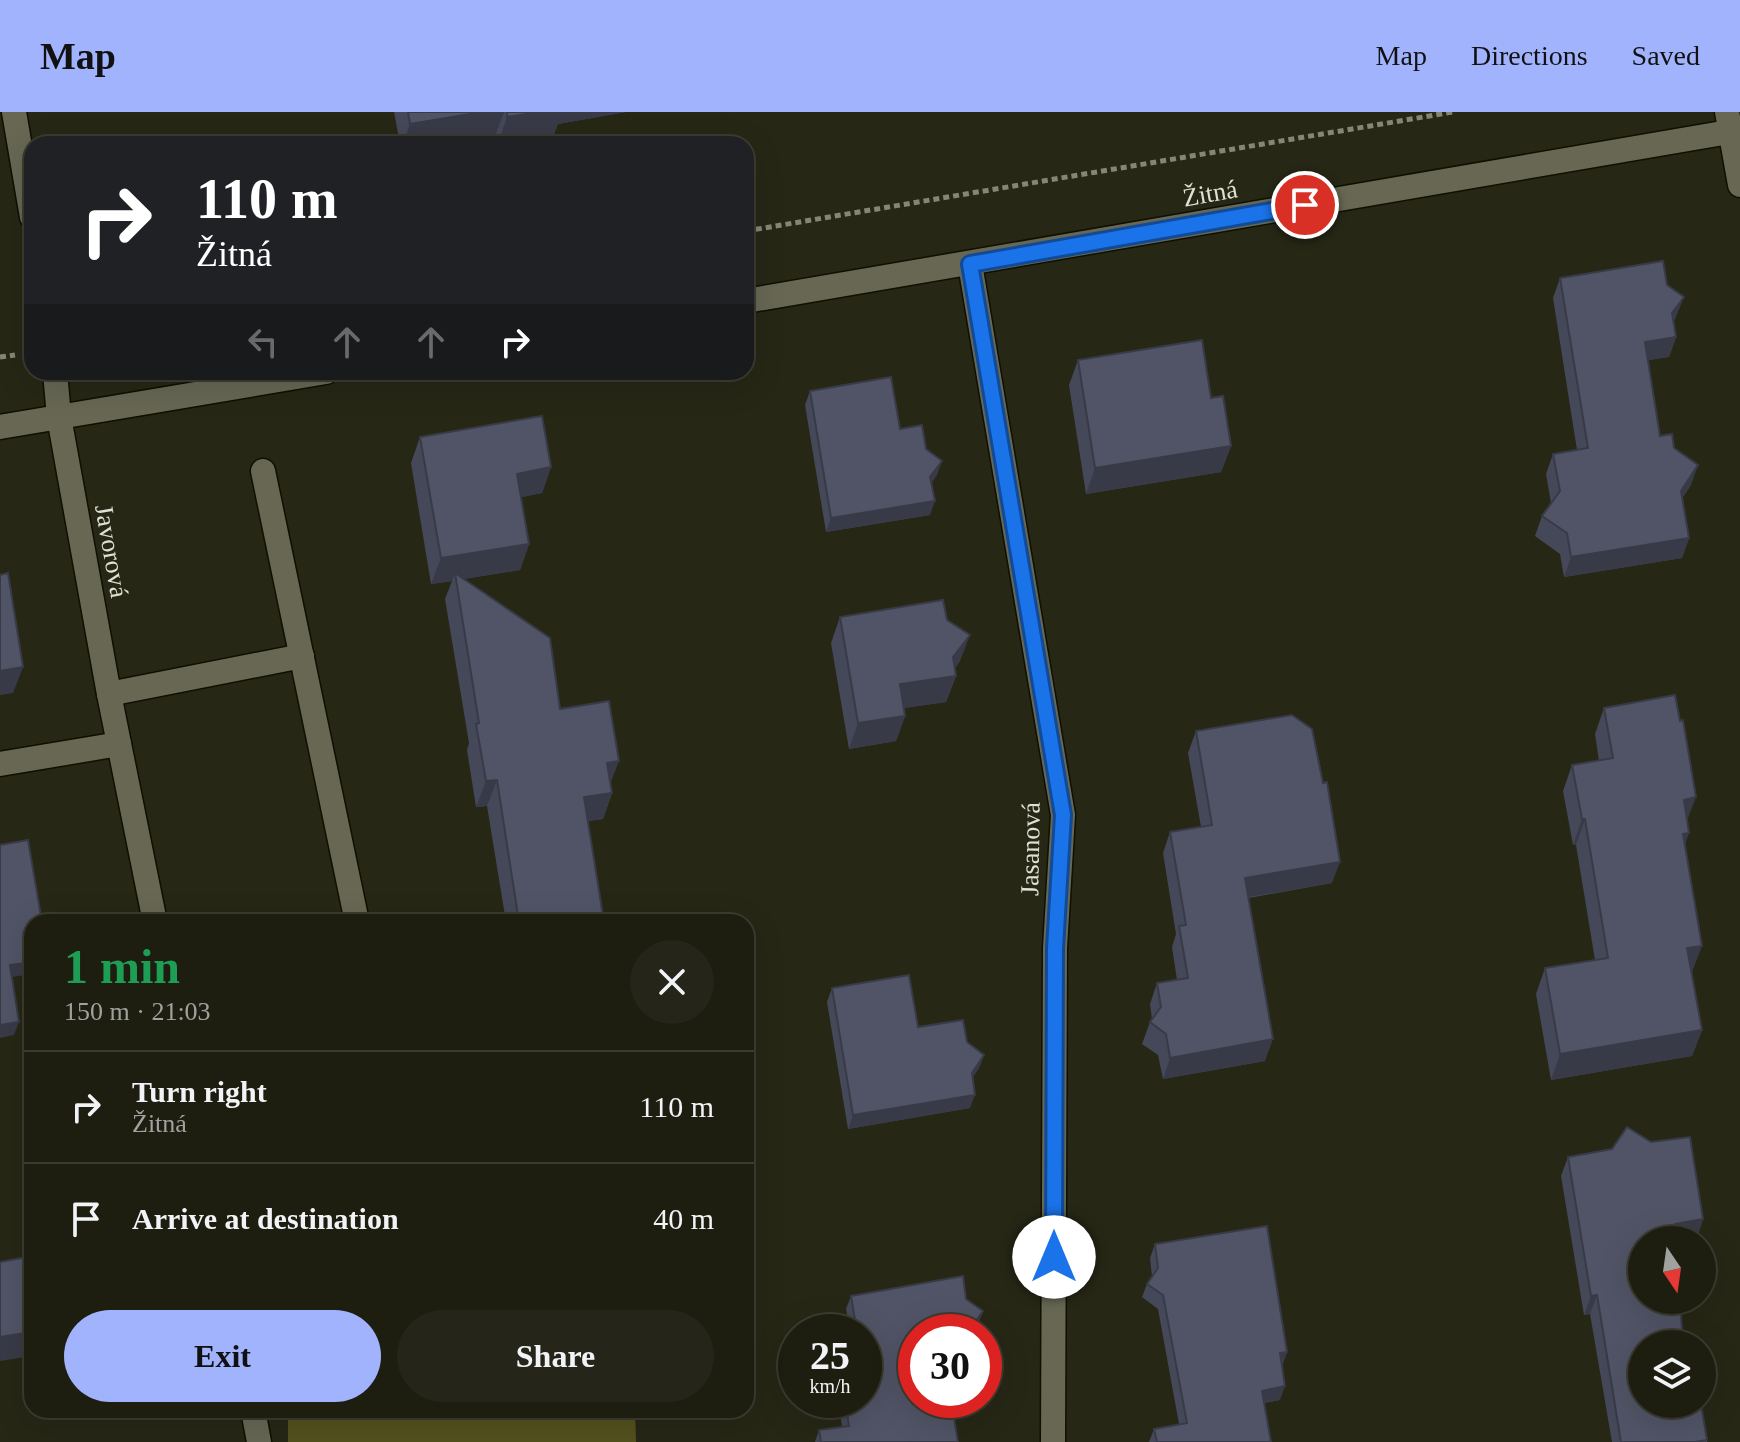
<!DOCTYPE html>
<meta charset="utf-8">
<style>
:root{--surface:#1d1d10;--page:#252619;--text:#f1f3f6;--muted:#a0a29f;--line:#3b3b30;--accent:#a1b3fd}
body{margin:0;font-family:"Times New Roman",serif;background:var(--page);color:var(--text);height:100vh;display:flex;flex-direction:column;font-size:30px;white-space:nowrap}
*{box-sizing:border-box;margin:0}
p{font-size:26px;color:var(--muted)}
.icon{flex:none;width:44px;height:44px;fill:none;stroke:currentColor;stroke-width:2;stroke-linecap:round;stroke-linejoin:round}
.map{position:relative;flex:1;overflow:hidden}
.panel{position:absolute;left:24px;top:802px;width:730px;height:504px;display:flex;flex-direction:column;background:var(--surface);border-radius:24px;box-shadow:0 8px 32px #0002,0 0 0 2px var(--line)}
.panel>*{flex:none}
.banner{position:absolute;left:24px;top:24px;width:730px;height:244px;border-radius:24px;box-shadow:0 8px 32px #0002,0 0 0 2px var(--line);background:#202124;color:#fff;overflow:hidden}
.needle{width:52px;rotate:167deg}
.fabs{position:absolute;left:1628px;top:1114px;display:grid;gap:16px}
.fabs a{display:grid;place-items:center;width:88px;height:88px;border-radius:50%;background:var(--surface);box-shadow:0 8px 32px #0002,0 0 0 2px var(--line);font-size:40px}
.speed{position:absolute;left:778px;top:1202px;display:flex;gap:16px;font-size:40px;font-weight:700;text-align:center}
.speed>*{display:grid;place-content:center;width:104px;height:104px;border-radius:50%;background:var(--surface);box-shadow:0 8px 32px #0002,0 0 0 2px var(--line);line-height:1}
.speed small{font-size:20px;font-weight:400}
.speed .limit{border:12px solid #d22;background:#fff;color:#111}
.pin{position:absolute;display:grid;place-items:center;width:68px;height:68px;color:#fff;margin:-34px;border:4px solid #fff;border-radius:50%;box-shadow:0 2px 8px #0007}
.me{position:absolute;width:88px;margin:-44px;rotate:0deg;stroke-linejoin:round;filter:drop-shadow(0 0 6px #0008)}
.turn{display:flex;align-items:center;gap:28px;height:168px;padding:0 40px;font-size:36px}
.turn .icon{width:104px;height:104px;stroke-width:2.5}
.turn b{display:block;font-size:56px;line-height:68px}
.lanes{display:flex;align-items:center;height:76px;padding:0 40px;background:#0003;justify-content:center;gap:40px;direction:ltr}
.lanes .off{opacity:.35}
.round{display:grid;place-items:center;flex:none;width:84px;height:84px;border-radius:42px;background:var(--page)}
.head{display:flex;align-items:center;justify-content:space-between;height:136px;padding:0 40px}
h1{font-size:48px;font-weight:700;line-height:60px;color:#1e9e55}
.action{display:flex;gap:16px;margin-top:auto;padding:16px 40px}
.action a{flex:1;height:92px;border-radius:48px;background:var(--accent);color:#111;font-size:32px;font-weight:700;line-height:92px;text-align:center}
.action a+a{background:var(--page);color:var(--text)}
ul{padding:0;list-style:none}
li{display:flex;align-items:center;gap:24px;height:112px;padding:0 40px;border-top:2px solid var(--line)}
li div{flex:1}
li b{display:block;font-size:30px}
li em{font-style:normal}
header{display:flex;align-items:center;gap:48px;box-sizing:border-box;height:112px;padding:0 40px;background:var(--accent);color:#111}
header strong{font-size:38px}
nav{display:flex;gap:44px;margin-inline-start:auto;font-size:28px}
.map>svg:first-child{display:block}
.green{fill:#53511d}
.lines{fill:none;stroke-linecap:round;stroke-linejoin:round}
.street-casing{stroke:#101002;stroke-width:27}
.secondary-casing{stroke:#101002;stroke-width:27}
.path{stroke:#868678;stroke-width:5;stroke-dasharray:6 4;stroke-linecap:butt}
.street{stroke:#676754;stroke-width:24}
.secondary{stroke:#676754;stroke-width:24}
.wall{fill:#454858}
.shaded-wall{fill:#383b47}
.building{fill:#505466;stroke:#383b47;stroke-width:2}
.route-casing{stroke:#114b97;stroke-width:20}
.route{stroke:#1a73e8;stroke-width:14}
.labels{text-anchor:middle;stroke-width:6;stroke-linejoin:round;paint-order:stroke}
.street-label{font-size:26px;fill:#e0e0d5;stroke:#272716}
</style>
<header>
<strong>Map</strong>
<nav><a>Map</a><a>Directions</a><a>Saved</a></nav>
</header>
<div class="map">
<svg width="1740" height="1330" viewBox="0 0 1740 1330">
<rect width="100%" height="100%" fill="#272716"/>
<!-- green -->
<path class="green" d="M 288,1298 L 635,1298 L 636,1330 L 288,1330 Z"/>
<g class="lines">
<!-- street casing -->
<g class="street-casing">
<g id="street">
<path d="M 14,0 L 32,105"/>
<path d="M 1727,0 L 1740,73"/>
<path d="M 970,152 L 1063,703 L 1055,836 L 1053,1330"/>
<path d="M 55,260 L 59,305 L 109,582 L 155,810"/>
<path d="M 263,359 L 357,810"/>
<path d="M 109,582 L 302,544"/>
<path d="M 0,652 L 119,632"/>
<path d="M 253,1298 L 259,1330"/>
</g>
</g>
<!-- secondary casing -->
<g class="secondary-casing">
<g id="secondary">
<path d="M 746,189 L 1740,18"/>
<path d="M 0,315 L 326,260"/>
</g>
</g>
<!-- path -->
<g class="path">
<path d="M 746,119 L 1453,0"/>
<path d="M 0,245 L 15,243"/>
</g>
<!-- street -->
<use href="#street" class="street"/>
<!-- secondary -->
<use href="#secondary" class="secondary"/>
</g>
<!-- wall -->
<g class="wall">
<path d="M 394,0 L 626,0 L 558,12 L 554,22 L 498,31 L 496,22 L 437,32 L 400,32 Z"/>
<path d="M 1560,166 L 1667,173 L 1676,205 L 1673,210 L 1676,225 L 1669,245 L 1648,248 L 1660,324 L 1674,336 L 1691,373 L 1682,386 L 1689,426 L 1682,446 L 1564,465 L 1560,442 L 1535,424 L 1542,404 L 1551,391 L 1546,362 L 1553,342 L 1577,338 L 1553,186 Z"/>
<path d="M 1078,248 L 1211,286 L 1231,334 L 1221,360 L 1086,382 L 1069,273 Z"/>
<path d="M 810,279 L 900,317 L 926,337 L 937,363 L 931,371 L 930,403 L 826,420 L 805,293 Z"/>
<path d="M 420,325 L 551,355 L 542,381 L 521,385 L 529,432 L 520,458 L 464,467 L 560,597 L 611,672 L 612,681 L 603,707 L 588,709 L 604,810 L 506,810 L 487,694 L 476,695 L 467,638 L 469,631 L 445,487 L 452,469 L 431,472 L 411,351 Z"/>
<path d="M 840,505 L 947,508 L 960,549 L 954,557 L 956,564 L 946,590 L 904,596 L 905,604 L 896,629 L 849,637 L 831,531 Z"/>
<path d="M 1604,596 L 1687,709 L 1685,734 L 1692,860 L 1691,860 L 1702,918 L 1692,944 L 1551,968 L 1536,882 L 1545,856 L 1595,848 L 1576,733 L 1573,733 L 1563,679 L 1572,653 L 1599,649 L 1595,622 Z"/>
<path d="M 1196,619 L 1332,771 L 1249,786 L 1265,949 L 1163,967 L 1158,943 L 1142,932 L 1150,910 L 1152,907 L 1150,892 L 1157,871 L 1177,868 L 1172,835 L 1176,822 L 1163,741 L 1170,720 L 1201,715 L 1188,641 Z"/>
<path d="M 832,876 L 918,915 L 967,930 L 984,943 L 979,956 L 972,966 L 970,996 L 848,1017 L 827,890 Z"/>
<path d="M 1568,1045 L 1703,1107 L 1697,1125 L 1680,1128 L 1642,1128 L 1642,1232 L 1707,1328 L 1707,1330 L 1612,1330 L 1590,1202 L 1584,1203 L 1561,1064 Z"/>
<path d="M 32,1123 L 32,1143 L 30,1129 Z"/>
<path d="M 1155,1132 L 1287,1240 L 1282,1254 L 1280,1288 L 1264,1291 L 1271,1330 L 1149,1330 L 1154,1317 L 1179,1312 L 1158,1197 L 1142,1185 L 1147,1172 L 1152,1164 L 1150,1146 Z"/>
<path d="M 851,1184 L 966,1187 L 983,1199 L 978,1212 L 916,1220 L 958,1330 L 815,1330 L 819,1318 L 842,1315 L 839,1294 L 841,1288 L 864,1288 L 864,1220 L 850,1220 L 846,1197 Z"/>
</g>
<!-- shaded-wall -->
<g class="shaded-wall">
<path d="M 482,0 L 504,0 L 496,22 L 437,32 L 403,32 L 410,12 Z"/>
<path d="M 540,0 L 626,0 L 558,12 L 554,22 L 498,31 L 507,5 Z"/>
<path d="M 1684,185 L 1676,205 L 1665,221 L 1672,201 Z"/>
<path d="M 1676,225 L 1669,245 L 1637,250 L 1645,230 Z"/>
<path d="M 1231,334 L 1221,360 L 1086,382 L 1095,356 Z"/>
<path d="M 942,349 L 937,363 L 926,379 L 930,365 Z"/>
<path d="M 1698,353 L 1691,373 L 1674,399 L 1681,379 Z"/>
<path d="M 551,355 L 542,381 L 508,388 L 517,362 Z"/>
<path d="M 935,389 L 930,403 L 826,420 L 831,406 Z"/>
<path d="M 1689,426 L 1682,446 L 1564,465 L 1571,445 Z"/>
<path d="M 529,432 L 520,458 L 456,468 L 455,461 L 452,469 L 431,472 L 441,446 Z"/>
<path d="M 970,523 L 960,549 L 948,565 L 956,564 L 946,590 L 890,598 L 900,572 L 953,545 Z"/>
<path d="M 23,555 L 13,581 L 0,583 L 0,559 Z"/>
<path d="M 905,604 L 896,629 L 849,637 L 858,611 Z"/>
<path d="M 619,649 L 609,675 L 607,651 Z"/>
<path d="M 497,668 L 487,694 L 476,695 L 486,669 Z"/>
<path d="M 612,681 L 603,707 L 574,711 L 584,685 Z"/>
<path d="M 1696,685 L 1686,711 L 1684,688 Z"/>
<path d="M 1582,707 L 1585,707 L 1576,733 L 1573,733 Z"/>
<path d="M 1689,721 L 1680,747 L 1683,722 Z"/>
<path d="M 1340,750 L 1332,771 L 1237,787 L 1245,766 Z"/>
<path d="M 1702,834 L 1692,860 L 1678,862 L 1687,836 Z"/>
<path d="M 32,850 L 32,862 L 5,866 L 10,853 Z"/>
<path d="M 19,910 L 14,923 L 0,926 L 0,913 Z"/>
<path d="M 1702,918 L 1692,944 L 1551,968 L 1560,942 Z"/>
<path d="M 1273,927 L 1265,949 L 1163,967 L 1170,946 Z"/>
<path d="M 984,943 L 979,956 L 967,974 L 972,961 Z"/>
<path d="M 975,983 L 970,996 L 848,1017 L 853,1003 Z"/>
<path d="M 1703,1107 L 1697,1125 L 1680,1128 L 1669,1128 L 1675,1112 Z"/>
<path d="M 1597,1183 L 1590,1202 L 1584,1203 L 1591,1184 Z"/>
<path d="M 983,1199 L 978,1212 L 972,1220 L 969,1220 L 971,1216 Z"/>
<path d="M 32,1220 L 32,1244 L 0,1249 L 0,1225 Z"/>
<path d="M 1287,1240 L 1282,1254 L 1280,1241 Z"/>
<path d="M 1285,1274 L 1280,1288 L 1257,1292 L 1262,1279 Z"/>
</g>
<!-- building -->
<g class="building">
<path d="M 408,0 L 482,0 L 410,12 Z"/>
<path d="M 507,0 L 540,0 L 507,5 Z"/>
<path d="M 1663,149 L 1667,173 L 1684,185 L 1672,201 L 1676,225 L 1645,230 L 1660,324 L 1672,322 L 1674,336 L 1698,353 L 1681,379 L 1689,426 L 1571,445 L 1567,421 L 1542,404 L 1560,379 L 1553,342 L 1588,336 L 1560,166 Z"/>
<path d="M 1202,228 L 1211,286 L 1223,284 L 1231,334 L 1095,356 L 1078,248 Z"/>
<path d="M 891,265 L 900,317 L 922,313 L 926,337 L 942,349 L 930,365 L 935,389 L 831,406 L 810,279 Z"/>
<path d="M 542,304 L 551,355 L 517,362 L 529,432 L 441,446 L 420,325 Z"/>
<path d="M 8,461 L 23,555 L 0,559 L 0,463 Z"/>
<path d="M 455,461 L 550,526 L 560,597 L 609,589 L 619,649 L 607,651 L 612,681 L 584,685 L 604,810 L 519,810 L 497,668 L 486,669 L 476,612 L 479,611 Z"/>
<path d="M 943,488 L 947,508 L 970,523 L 953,545 L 956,564 L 900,572 L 905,604 L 858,611 L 840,505 Z"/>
<path d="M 1675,583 L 1680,609 L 1683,608 L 1696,685 L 1684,688 L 1689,721 L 1683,722 L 1702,834 L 1687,836 L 1702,918 L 1560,942 L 1545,856 L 1608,846 L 1585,707 L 1582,707 L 1572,653 L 1613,646 L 1604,596 Z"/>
<path d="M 1292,603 L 1312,617 L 1323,671 L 1327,670 L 1340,750 L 1245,766 L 1273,927 L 1170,946 L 1166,922 L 1150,910 L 1161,895 L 1157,871 L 1188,866 L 1179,814 L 1186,813 L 1170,720 L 1212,713 L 1196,619 Z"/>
<path d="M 28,728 L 42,810 L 32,810 L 32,850 L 10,853 L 19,910 L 0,913 L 0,733 Z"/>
<path d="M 909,863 L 918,915 L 963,908 L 967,930 L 984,943 L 972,961 L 975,983 L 853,1003 L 832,876 Z"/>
<path d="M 1627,1015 L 1651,1030 L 1690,1025 L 1703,1107 L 1675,1112 L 1676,1128 L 1642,1128 L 1642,1188 L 1680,1188 L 1683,1232 L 1642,1232 L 1642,1292 L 1701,1292 L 1707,1328 L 1695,1330 L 1621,1330 L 1597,1183 L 1591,1184 L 1568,1045 L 1612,1037 Z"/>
<path d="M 1267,1114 L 1287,1240 L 1280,1241 L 1285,1274 L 1262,1279 L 1271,1330 L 1157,1330 L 1154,1317 L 1187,1311 L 1163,1183 L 1147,1172 L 1158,1156 L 1155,1132 Z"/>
<path d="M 32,1144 L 32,1220 L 0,1225 L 0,1150 Z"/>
<path d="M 963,1164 L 966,1187 L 983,1199 L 971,1216 L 972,1220 L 916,1220 L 916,1288 L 951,1288 L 958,1330 L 821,1330 L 819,1318 L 849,1314 L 845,1288 L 864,1288 L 864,1277 L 865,1277 L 864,1268 L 864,1220 L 857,1220 L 851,1184 Z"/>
</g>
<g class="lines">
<!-- route casing -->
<g class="route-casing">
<path id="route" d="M 1054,1145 L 1055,836 L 1063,703 L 970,152 L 1305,93"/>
</g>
<!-- route -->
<use href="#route" class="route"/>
</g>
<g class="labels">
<!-- street labels -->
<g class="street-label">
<text transform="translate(1210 81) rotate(-10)" y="9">Žitná</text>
<text transform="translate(112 439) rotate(80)" y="9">Javorová</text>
<text transform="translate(1030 737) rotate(-89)" y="9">Jasanová</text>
</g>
</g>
</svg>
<div class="fabs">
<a><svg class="needle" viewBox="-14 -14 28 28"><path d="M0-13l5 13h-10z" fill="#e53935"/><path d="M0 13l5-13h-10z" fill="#a0a29f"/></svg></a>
<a><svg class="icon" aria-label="layers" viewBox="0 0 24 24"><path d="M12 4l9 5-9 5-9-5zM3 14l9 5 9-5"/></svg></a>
</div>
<div class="speed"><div>25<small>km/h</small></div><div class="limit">30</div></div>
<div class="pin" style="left:1305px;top:93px;background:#d93025"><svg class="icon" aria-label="arrive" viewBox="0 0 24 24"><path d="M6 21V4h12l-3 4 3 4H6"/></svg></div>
<svg class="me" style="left:1054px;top:1145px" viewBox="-20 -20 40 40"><circle r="19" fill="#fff"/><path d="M0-13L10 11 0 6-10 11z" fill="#1a73e8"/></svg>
<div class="banner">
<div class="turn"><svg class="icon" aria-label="right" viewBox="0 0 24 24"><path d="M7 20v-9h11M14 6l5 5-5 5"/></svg><div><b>110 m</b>Žitná</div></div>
<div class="lanes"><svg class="icon off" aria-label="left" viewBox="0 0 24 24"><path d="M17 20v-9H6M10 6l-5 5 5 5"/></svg><svg class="icon off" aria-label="ahead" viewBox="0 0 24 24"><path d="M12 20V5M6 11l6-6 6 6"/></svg><svg class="icon off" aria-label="ahead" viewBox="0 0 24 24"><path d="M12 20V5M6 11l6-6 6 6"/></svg><svg class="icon" aria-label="right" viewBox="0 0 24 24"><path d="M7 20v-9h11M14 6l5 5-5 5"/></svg></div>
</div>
<section class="panel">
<div class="head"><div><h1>1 min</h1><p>150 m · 21:03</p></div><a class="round"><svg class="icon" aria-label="close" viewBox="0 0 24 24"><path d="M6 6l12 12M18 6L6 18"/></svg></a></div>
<ul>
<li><svg class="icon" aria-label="right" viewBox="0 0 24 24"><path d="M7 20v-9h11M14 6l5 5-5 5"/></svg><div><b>Turn right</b><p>Žitná</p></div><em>110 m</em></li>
<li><svg class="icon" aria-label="arrive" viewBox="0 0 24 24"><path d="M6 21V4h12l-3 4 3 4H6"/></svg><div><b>Arrive at destination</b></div><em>40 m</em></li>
</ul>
<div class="action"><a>Exit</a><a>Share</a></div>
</section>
</div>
